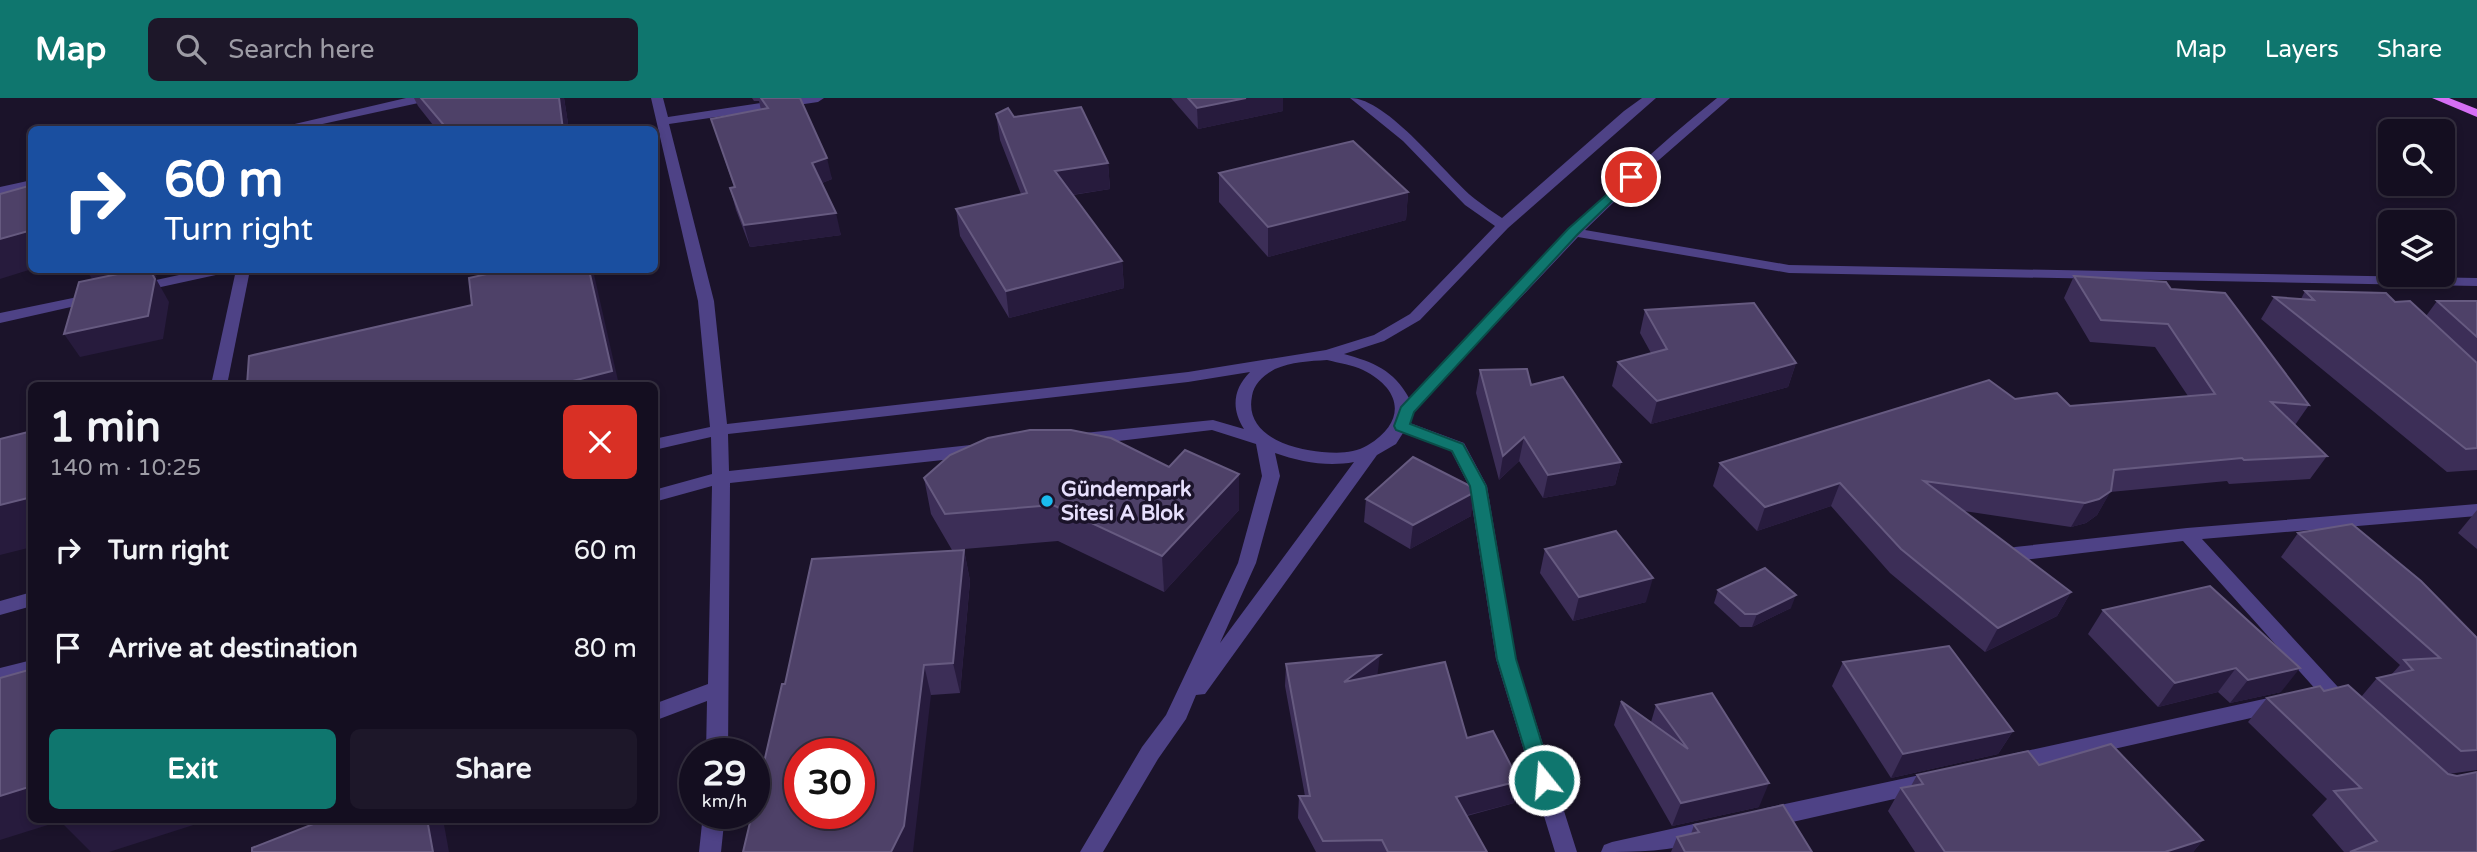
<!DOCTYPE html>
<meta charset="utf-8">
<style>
:root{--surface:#140e20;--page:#1d1729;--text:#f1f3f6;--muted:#9d9ca5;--line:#332e3e;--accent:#0f766e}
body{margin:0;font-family:"Varela Round",sans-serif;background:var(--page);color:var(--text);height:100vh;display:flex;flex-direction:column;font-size:26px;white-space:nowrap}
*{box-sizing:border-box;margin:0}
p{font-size:23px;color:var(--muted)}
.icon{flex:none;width:38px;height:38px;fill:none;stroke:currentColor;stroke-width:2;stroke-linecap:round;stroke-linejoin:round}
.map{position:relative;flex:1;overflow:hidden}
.drawer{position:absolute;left:28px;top:284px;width:630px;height:441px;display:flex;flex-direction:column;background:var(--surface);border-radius:10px;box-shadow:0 4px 10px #0003,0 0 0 2px var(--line)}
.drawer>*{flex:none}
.guide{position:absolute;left:28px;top:28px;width:630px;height:147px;border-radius:10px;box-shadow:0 4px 10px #0003,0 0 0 2px var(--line);background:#1a4fa0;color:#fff;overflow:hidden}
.buttons{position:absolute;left:2378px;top:21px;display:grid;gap:14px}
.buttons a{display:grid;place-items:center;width:77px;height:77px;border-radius:10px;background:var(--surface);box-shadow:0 4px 10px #0003,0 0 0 2px var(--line);font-size:35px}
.speed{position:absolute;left:679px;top:640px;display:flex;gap:14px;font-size:35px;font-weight:700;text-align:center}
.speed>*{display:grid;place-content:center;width:91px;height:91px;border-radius:50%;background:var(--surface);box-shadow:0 4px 10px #0003,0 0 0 2px var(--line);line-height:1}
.speed small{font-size:18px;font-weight:400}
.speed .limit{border:10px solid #d22;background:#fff;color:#111}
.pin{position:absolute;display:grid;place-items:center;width:60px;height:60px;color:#fff;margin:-30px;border:4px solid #fff;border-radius:50%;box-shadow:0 2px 7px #0007}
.me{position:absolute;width:77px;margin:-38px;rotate:343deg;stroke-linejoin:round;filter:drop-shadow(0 0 5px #0008)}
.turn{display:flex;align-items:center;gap:24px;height:147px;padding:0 21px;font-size:32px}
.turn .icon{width:91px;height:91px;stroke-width:2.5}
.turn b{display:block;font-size:49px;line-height:60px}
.round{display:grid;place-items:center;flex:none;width:74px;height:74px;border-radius:10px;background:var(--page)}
.headline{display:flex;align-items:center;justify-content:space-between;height:119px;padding:0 21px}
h1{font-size:42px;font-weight:700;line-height:52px}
.action{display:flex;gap:14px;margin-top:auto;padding:14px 21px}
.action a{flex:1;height:80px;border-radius:10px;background:var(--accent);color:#fff;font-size:28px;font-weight:700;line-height:80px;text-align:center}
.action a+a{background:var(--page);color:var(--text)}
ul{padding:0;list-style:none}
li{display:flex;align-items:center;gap:21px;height:98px;padding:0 21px}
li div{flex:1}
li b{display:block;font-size:26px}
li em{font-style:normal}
header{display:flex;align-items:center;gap:42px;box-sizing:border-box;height:98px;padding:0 35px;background:var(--accent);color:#fff}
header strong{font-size:33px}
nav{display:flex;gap:38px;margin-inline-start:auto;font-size:24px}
.search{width:490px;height:63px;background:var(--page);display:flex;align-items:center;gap:18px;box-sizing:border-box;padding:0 24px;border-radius:10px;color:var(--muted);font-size:26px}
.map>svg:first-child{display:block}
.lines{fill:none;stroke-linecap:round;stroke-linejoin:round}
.minor{fill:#4e4286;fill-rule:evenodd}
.major{fill:#d56ff4;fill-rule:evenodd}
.wall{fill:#3c2e57}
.shaded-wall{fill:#271b3d}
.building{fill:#4e4168;stroke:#665a80;stroke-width:2;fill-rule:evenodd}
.route{fill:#0f766e;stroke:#0a4d48;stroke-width:2}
.poi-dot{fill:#1abbee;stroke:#1b132a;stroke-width:2.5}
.labels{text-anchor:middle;stroke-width:7;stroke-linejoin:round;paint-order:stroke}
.poi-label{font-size:21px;font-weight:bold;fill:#e7dffd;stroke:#1b132a;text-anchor:start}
</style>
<header>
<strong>Map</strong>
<div class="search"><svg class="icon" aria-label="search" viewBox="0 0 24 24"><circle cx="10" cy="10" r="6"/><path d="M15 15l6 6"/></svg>Search here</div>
<nav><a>Map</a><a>Layers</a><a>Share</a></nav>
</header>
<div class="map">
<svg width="2477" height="754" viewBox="0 0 2477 754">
<rect width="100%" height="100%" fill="#1b132a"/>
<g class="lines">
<!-- minor -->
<g class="minor">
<path d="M 406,0 L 429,0 L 423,4 L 295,32 L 269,32 Z"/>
<path d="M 651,0 L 663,0 L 668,19 L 793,0 L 824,0 L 818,4 L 669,26 L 714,203 L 727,326 L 1188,274 L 1326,252 L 1374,237 L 1410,216 L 1495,128 L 1465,107 L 1403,43 L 1350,0 C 1388,0 1445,77 1475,101 C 1484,108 1493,114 1502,120 L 1624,13 L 1642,0 L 1656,0 L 1508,130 L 1420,222 L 1384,243 L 1344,256 C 1373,264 1394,272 1409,300 C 1508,194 1604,91 1717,0 L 1730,0 L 1644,75 L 1585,132 L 1789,167 L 2477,180 L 2477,188 L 1789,175 L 1578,139 L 1411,316 L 1410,325 L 1464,345 L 1487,388 L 1516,561 L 1577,754 L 1555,754 L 1496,561 L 1469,388 L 1451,353 L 1403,335 L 1396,346 L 1377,357 L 1205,596 L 1196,597 L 1186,621 L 1158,661 L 1103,754 L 1080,754 L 1142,649 L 1166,617 L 1238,465 L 1262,378 L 1256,346 L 1212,332 L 1084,347 L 1076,341 L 1084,335 L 1213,322 L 1244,331 C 1231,311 1233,291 1250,274 L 1188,284 L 728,336 L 729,373 L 980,346 L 989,352 L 980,358 L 730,385 L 728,656 L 706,656 L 707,603 L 654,623 L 654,606 L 708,586 L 712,388 L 654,404 L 654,392 L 712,376 L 711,339 L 654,352 L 654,341 L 710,329 L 698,203 ZM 1327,262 C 1339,265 1353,267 1363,272 C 1403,292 1406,324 1368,347 C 1354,356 1337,355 1322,354 C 1292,351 1244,338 1252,298 C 1254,285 1264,277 1275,271 C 1291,264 1310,263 1327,262 ZM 1275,355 C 1300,364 1328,369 1354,364 L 1220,545 L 1256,465 L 1280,378 Z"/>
<path d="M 32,82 L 32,90 L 0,97 L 0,89 Z"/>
<path d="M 202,172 L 227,172 L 225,175 L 138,194 L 131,190 L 133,187 Z"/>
<path d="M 236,172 L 250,172 L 227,287 L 211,287 Z"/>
<path d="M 97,195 L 104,199 L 102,202 L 0,225 L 0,215 Z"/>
<path d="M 2477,406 L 2477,418 L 2202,441 L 2349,601 L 2352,607 L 2349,613 L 2342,615 L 2335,613 L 2183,443 L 2015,463 L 2008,461 L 2006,456 L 2008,451 L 2015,449 L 2187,430 Z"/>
<path d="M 32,494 L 32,508 L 0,517 L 0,503 Z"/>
<path d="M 32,562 L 32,578 L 0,586 L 0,570 Z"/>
<path d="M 2282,597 L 2289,599 L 2292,605 L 2289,611 L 2282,613 L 2012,674 L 2004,671 L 2001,665 L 2004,659 L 2012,656 Z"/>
<path d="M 1934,674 L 1942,677 L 1945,683 L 1942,689 L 1934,692 L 1766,730 L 1758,727 L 1755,720 L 1758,713 L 1766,710 Z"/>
<path d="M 703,716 L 725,716 L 721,754 L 699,754 Z"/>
<path d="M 1698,725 L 1706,728 L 1709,735 L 1706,742 C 1671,754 1637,754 1601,754 L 1604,747 L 1612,744 Z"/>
</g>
<!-- major -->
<path class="major" d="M 2432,0 L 2449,0 L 2477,11 L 2477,19 Z"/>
</g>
<!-- wall -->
<g class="wall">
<path d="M 414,0 L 564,0 L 569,32 L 437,32 L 418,8 Z"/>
<path d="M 752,0 L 800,0 L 832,81 L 822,85 L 841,137 L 750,149 L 736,112 L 730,90 L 734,89 L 711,21 L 761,12 L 759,3 L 754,3 Z"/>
<path d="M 1171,0 L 1283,0 L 1283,13 L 1198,31 Z"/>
<path d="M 996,16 L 1014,19 L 1108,65 L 1110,91 L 1073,97 L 1122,163 L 1124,190 L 1009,220 L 960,138 L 956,111 L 1021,96 L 1000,42 Z"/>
<path d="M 1219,75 L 1408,94 L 1406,122 L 1268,159 L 1219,104 Z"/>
<path d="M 2074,178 L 2171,191 L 2309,307 L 2295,327 L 2327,358 L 2310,381 L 2229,386 L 2227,383 L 2110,394 L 2097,417 L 2086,425 L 2071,429 L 1964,413 L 2071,494 L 2057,518 L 1985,554 L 1890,475 L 1831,408 L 1757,433 L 1713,388 L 1720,365 L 2015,301 L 2070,308 L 2188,298 L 2155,249 L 2090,244 L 2064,200 Z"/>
<path d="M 2305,193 L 2395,204 L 2426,218 L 2437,203 L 2477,203 L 2477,372 L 2447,374 L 2261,221 L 2274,199 L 2301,201 Z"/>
<path d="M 1645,212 L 1796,265 L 1788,289 L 1651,326 L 1612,288 L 1618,264 L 1651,255 L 1640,235 Z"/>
<path d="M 1480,272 L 1531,287 L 1621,364 L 1615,387 L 1543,400 L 1519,363 L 1499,382 L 1476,295 Z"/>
<path d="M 924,380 L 1239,412 L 1164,494 L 1058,443 L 952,452 L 931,416 Z"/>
<path d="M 1366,401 L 1471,418 L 1410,451 L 1364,424 Z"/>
<path d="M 2477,412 L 2477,451 L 2458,435 Z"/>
<path d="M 2298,435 L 2477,540 L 2477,672 L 2448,676 L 2477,754 L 2344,754 L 2312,717 L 2327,701 L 2248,624 L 2267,600 L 2324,593 L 2361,599 L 2377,580 L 2391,577 L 2400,567 L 2281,459 Z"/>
<path d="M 1545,451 L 1646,504 L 1573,523 L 1540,475 Z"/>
<path d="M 964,452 L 970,483 L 960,595 L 931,597 L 785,586 Z"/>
<path d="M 2210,488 L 2281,594 L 2230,605 L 2218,594 L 2158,609 L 2088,536 L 2103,512 Z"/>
<path d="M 1718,492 L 1791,510 L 1752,529 L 1740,529 L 1714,505 Z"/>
<path d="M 1843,564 L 2013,633 L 1998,656 L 1891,680 L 1832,588 Z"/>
<path d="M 1286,566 L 1378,577 L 1467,640 L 1519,683 L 1514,705 L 1467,718 L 1487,754 L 1316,754 L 1298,720 L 1299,698 L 1305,698 L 1285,588 Z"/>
<path d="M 1621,603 L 1651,624 L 1656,607 L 1759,709 L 1672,728 L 1614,627 Z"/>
<path d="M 2039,667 L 2203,742 L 2193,754 L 1915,754 L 1888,713 L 1901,690 L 1911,688 L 1917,677 Z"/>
<path d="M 1694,727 L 1812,754 L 1671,754 L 1677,739 L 1691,736 Z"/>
</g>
<!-- shaded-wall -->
<g class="shaded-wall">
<path d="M 559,0 L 564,0 L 569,32 L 563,32 Z"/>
<path d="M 1246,0 L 1283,0 L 1283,13 L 1198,31 L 1197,10 Z"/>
<path d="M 827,60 L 832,81 L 817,87 L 812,65 Z"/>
<path d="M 1108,65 L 1110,91 L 1057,99 L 1055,73 Z"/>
<path d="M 1408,94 L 1406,122 L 1268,159 L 1268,129 Z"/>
<path d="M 836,115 L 841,137 L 750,149 L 744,127 Z"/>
<path d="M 32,132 L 32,171 L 0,181 L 0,141 Z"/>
<path d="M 1122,163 L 1124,190 L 1009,220 L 1006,193 Z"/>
<path d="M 86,172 L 153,172 L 157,179 L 155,179 L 169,204 L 163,241 L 80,259 L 64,236 L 99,191 Z"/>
<path d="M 589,172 L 593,172 L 619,287 L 557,287 Z"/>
<path d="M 1796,265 L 1788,289 L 1651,326 L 1657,303 Z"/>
<path d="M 1524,339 L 1519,363 L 1499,382 L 1503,358 Z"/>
<path d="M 1621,364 L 1615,387 L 1543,400 L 1548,377 Z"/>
<path d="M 1239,376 L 1239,412 L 1164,494 L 1162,458 Z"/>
<path d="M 1840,385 L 1831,408 L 1757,433 L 1765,409 Z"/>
<path d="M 2111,393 L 2097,417 L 2086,425 L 2071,429 L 2085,405 Z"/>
<path d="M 1475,394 L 1471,418 L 1410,451 L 1413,427 Z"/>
<path d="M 32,399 L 32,449 L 0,457 L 0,407 Z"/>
<path d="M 964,452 L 970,483 L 960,595 L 953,565 Z"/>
<path d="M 1653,480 L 1646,504 L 1573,523 L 1579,499 Z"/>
<path d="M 2071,494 L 2057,518 L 1985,554 L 1998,530 Z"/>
<path d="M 1796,497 L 1791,510 L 1752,529 L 1757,516 Z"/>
<path d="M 1380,557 L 1377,580 L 1344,584 Z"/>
<path d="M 924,567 L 931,597 L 913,754 L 891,754 Z"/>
<path d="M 2236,570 L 2218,594 L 2158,609 L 2175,585 Z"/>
<path d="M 2300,570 L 2281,594 L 2230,605 L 2248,582 Z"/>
<path d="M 2013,633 L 1998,656 L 1891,680 L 1903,656 Z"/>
<path d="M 1519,683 L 1514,705 L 1452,721 L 1456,699 Z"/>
<path d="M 1769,685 L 1759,709 L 1672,728 L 1681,705 Z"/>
<path d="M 32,688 L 32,721 L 67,721 L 0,742 L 0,698 Z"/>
<path d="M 75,721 L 212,721 L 109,754 L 91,754 L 62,725 Z"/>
<path d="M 427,721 L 443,721 L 449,754 L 433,754 Z"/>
<path d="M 2203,742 L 2193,754 L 2165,754 Z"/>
</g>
<!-- building -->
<g class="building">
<path d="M 421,0 L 559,0 L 563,32 L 448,32 Z"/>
<path d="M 761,0 L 800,0 L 827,60 L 812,65 L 836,115 L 744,127 L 730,90 L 735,89 L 711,21 L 768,10 Z"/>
<path d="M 1188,0 L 1246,0 L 1197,10 Z"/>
<path d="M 1081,9 L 1108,65 L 1055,73 L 1122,163 L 1006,193 L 956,111 L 1027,95 L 996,16 L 1008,10 L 1014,19 Z"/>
<path d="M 1353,43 L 1408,94 L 1268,129 L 1219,75 Z"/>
<path d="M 32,87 L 32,132 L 0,141 L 0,96 Z"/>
<path d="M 137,172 L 150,172 L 155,181 L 148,218 L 64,236 L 79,184 Z"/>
<path d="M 487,172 L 589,172 L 612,273 L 557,287 L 247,287 L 249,258 L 472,207 L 469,180 L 487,176 Z"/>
<path d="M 2074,178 L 2166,184 L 2171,191 L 2225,195 L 2309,307 L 2271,304 L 2327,358 L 2244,362 L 2242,360 L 2114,372 L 2111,393 L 2099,401 L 2085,405 L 1924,383 L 2071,494 L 1998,530 L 1901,451 L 1840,385 L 1765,409 L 1720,365 L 1989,282 L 2015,301 L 2057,295 L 2070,308 L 2215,296 L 2168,226 L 2101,222 Z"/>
<path d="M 2305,193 L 2386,195 L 2395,204 L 2410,203 L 2477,265 L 2477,350 L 2466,351 L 2274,199 L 2314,202 Z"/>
<path d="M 2437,203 L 2477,203 L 2477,239 Z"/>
<path d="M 1754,205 L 1796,265 L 1657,303 L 1618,264 L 1667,251 L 1645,212 Z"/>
<path d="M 1527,271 L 1531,287 L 1563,279 L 1621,364 L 1548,377 L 1524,339 L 1503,358 L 1480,272 Z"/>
<path d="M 1030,332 L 1071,332 L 1111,340 L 1169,369 L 1185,352 L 1239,376 L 1162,458 L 1053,407 L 945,416 L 924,380 L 950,357 L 988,340 Z"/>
<path d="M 32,333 L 32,399 L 0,407 L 0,341 Z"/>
<path d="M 1413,359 L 1474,390 L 1475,394 L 1413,427 L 1366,401 Z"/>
<path d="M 2352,426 L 2421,483 L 2477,540 L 2477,652 L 2461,653 L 2377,580 L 2413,572 L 2404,562 L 2440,560 L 2298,435 Z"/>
<path d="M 1616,433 L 1653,480 L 1579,499 L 1545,451 Z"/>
<path d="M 964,452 L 953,565 L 924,567 L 904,728 L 891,754 L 743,754 L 752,716 L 754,716 L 754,708 L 782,586 L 785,586 L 812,461 ZM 800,656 L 859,656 L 859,716 L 800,716 Z"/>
<path d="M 1765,470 L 1796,497 L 1757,516 L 1745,516 L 1718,492 Z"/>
<path d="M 2210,488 L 2300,570 L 2248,582 L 2236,570 L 2175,585 L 2103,512 Z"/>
<path d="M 1949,548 L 2013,633 L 1903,656 L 1843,564 Z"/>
<path d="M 1380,557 L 1344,584 L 1445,564 L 1467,640 L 1493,633 L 1519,683 L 1456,699 L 1487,754 L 1388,754 L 1382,742 L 1323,743 L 1299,698 L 1310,698 L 1286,566 Z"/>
<path d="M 32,571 L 32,688 L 0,698 L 0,580 Z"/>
<path d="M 2348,587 L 2448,676 L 2457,678 L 2477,674 L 2477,754 L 2350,754 L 2377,743 L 2334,693 L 2361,690 L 2267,600 L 2320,588 L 2324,593 Z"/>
<path d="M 1712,595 L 1769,685 L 1681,705 L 1621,603 L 1688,651 L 1656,607 Z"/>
<path d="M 2111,646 L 2203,742 L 2165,754 L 1945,754 L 1901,690 L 1923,686 L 1917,677 L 2028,653 L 2039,667 Z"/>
<path d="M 1783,707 L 1812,754 L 1685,754 L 1677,739 L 1699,734 L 1694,727 Z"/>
<path d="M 63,721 L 75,721 L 62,725 Z"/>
<path d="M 326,721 L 427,721 L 433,754 L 252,754 L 252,750 Z"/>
</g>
<!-- route -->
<path class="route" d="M 1631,75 L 1635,76 L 1635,81 L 1577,137 L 1414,314 L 1410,326 L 1463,346 L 1486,388 L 1516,561 L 1553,682 L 1551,687 L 1544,690 L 1536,687 L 1534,682 L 1497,561 L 1470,388 L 1452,353 L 1396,332 L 1394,328 L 1401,309 L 1568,131 Z"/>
<!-- markers -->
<circle class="poi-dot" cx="1047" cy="403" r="7"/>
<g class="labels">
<!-- poi labels -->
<g class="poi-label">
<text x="1061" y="398">Gündempark<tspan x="1061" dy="24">Sitesi A Blok</tspan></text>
</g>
</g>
</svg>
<div class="buttons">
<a><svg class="icon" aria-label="search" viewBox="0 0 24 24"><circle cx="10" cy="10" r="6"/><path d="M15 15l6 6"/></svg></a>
<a><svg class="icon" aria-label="layers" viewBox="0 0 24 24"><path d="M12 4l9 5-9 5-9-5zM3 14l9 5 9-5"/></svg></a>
</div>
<div class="speed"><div>29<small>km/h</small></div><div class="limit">30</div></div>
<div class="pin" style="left:1631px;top:79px;background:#d93025"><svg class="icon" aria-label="arrive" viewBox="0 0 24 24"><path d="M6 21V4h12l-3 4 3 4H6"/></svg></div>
<svg class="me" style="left:1544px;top:682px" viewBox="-20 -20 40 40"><circle r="17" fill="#0f766e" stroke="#fff" stroke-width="3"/><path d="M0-11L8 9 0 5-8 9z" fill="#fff"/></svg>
<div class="guide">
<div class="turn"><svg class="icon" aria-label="right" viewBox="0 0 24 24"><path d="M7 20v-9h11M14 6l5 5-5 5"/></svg><div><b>60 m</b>Turn right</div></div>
</div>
<section class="drawer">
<div class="headline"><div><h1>1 min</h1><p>140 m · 10:25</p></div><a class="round" style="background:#d93025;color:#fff"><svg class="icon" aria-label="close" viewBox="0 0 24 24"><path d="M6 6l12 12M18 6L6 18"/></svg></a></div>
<ul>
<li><svg class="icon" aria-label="right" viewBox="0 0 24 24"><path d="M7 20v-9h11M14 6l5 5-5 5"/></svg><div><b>Turn right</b></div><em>60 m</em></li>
<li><svg class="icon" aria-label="arrive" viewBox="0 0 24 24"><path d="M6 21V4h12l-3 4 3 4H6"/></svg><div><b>Arrive at destination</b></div><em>80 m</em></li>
</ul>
<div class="action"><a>Exit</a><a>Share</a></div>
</section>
</div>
